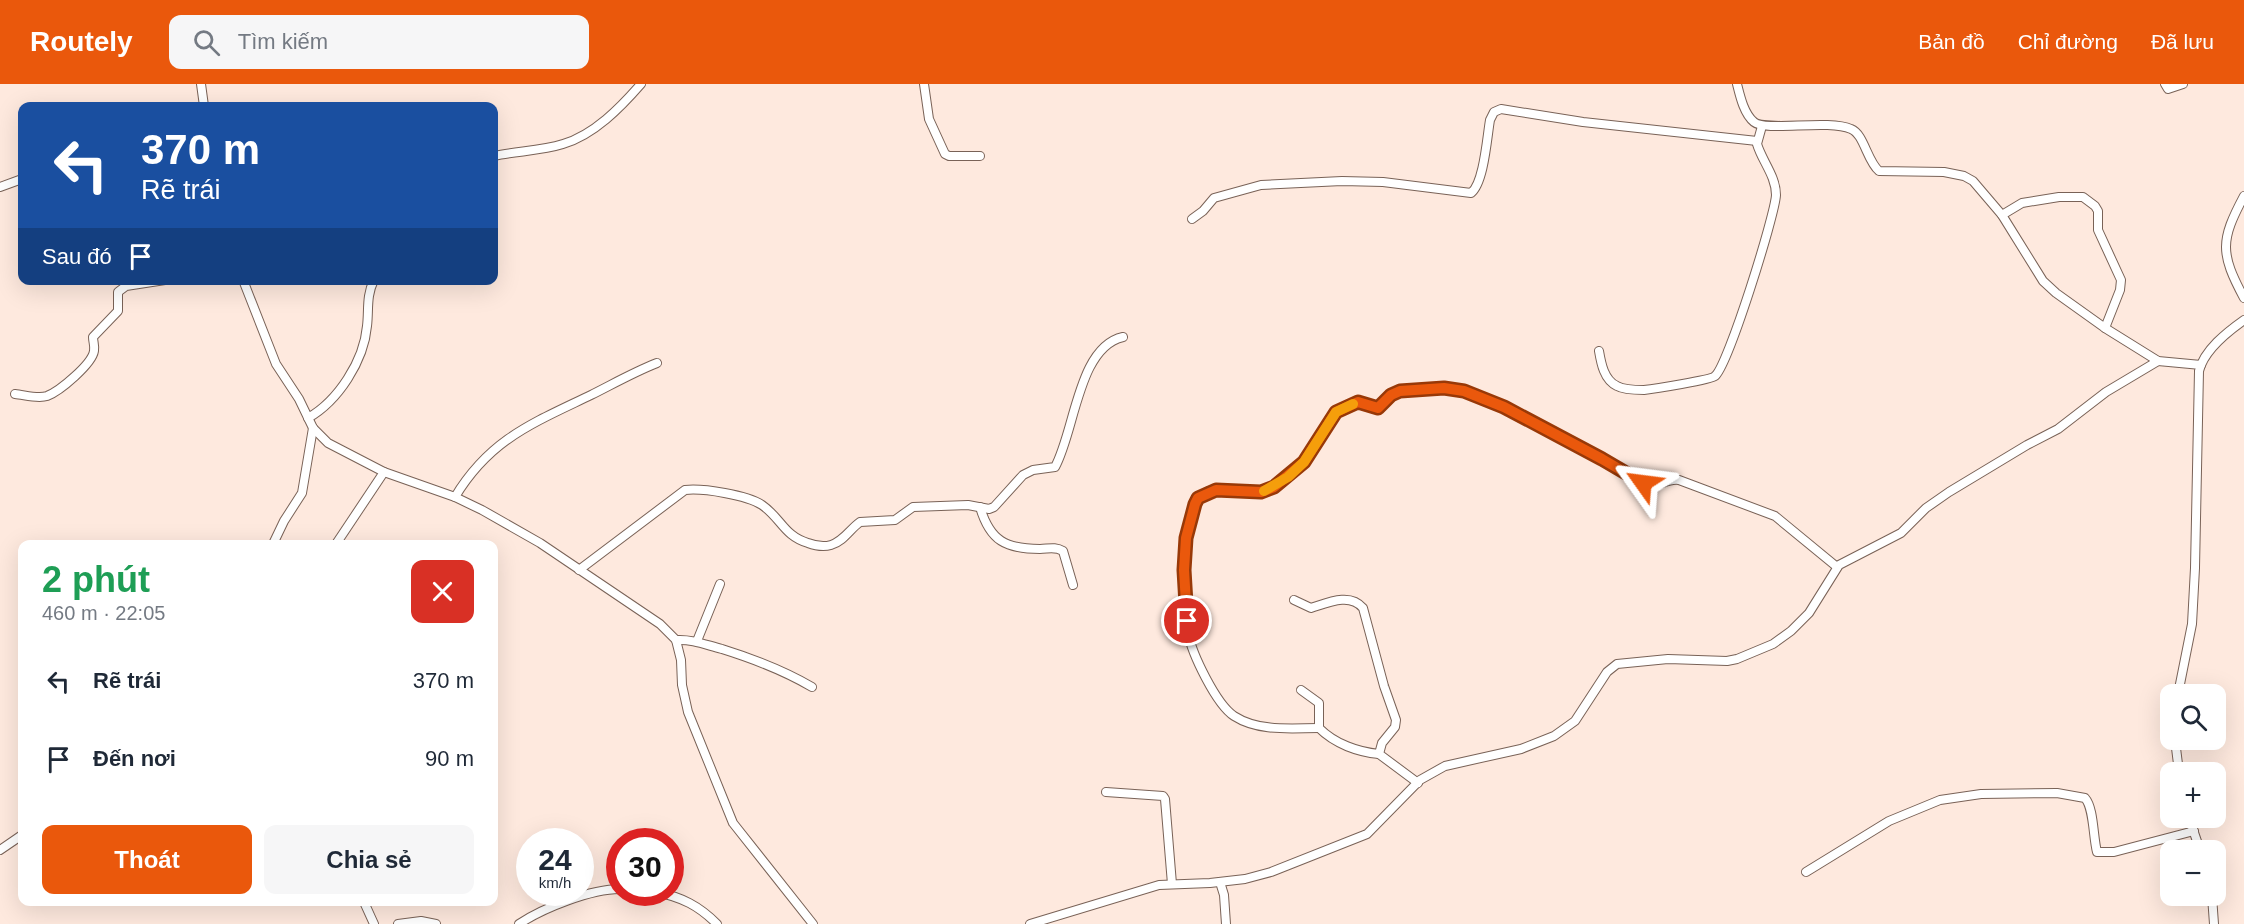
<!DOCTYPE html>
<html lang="vi">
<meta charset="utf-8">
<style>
:root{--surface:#fff;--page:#f6f6f7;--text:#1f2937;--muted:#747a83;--accent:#ea580c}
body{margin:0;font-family:Arial,sans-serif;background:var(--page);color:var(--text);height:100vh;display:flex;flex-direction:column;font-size:22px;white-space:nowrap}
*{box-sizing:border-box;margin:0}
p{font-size:20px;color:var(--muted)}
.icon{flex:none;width:33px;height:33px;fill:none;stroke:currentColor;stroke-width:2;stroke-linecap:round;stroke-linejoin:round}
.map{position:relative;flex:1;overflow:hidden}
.side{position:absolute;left:18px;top:456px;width:480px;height:366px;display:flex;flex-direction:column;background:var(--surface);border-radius:12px;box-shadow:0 6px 24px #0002}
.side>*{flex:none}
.guide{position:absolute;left:18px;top:18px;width:480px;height:183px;border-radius:12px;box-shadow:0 6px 24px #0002;background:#1a4fa0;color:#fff;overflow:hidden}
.tools{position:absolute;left:2160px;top:600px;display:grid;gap:12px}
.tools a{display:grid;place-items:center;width:66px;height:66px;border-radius:12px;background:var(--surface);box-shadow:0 6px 24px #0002;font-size:30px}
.speed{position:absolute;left:516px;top:744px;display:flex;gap:12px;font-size:30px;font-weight:700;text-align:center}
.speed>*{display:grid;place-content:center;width:78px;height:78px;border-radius:50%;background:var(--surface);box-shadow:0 6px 24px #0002;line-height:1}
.speed small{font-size:15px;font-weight:400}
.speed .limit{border:9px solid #d22;background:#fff;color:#111}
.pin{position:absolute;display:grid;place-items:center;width:51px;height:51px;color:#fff;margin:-26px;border:3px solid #fff;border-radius:50%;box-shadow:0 2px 6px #0007}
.me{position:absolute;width:66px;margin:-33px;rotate:301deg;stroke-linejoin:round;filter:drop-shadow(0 0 4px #0008)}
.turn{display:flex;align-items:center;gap:21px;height:126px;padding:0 24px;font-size:27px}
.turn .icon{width:78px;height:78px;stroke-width:2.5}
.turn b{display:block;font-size:42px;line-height:51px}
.then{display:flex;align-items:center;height:57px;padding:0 24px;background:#0003;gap:12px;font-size:22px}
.round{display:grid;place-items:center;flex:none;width:63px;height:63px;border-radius:12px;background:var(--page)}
.summary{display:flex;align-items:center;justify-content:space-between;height:102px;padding:0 24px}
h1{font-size:36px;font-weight:700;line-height:45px;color:#1e9e55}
.cta{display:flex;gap:12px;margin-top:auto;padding:12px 24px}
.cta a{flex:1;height:69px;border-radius:12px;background:var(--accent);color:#fff;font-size:24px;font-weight:700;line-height:69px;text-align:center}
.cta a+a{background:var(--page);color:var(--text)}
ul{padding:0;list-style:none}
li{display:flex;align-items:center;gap:18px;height:78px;padding:0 24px}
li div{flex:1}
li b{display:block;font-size:22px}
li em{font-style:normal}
header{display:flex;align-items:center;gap:36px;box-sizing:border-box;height:84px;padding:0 30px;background:var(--accent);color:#fff}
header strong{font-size:28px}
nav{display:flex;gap:33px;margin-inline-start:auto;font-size:21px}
.search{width:420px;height:54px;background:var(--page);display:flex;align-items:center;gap:15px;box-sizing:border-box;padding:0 21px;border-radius:12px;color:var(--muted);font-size:22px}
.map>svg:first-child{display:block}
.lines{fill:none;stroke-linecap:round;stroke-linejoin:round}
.street-casing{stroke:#796257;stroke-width:10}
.street{stroke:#fff;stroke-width:8}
.route-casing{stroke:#983908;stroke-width:15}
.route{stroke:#ea580c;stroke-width:10}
.slow{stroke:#f59e0b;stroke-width:10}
</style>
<header>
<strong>Routely</strong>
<div class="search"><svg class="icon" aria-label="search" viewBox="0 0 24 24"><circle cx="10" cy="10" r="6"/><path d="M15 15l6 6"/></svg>Tìm kiếm</div>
<nav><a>Bản đồ</a><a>Chỉ đường</a><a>Đã lưu</a></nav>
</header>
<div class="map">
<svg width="2244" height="840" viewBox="0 0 2244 840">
<rect width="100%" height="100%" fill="#fee9de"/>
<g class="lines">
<!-- street casing -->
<g class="street-casing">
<g id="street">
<path d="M 201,0 L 204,22"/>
<path d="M 924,0 L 929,35 L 945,70 L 949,72 L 980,72"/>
<path d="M 1737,0 C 1740,12 1744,30 1754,38 C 1766,48 1828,35 1851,45 C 1864,50 1867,77 1879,87 L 1944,88 L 1964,92 L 1973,97 L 2002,131 L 2043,197 L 2056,209 L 2105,244 L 2158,277 L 2201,281"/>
<path d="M 2165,0 L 2168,5 L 2183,0"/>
<path d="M 494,72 C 516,67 541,67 563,60 C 594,51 621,23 641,0"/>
<path d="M 0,103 L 22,95"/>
<path d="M 2244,112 C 2220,157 2220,169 2244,214"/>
<path d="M 2002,131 L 2022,119 L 2059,113 L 2083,113 L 2095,122 L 2098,127 L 2098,146 L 2121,196 L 2120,206 L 2105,244"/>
<path d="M 1192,135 L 1203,127 L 1214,114 L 1261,101 L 1342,97 L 1383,98 L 1471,109 C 1484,99 1487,53 1490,36 L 1494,28 L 1501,25 L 1583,38 L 1757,57"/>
<path d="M 243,196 L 276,280 L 299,315 L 313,344 L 328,359 L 384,388 L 455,413 L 482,426 L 540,459 L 660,540 L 676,556 L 681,576 L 682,601 L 688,628 L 733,739 L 813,840"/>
<path d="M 1599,267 C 1601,279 1604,296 1617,302 C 1624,306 1635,306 1644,306 C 1653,305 1711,296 1715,292 C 1728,282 1775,131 1776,111 C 1776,92 1762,77 1757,60 L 1762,42"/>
<path d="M 15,310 C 25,311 38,315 47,312 C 60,307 92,280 94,267 C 95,262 93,258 93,253 L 118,227 L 118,208 L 126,202 L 165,196"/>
<path d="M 308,334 C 338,317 364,277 367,242 C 369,226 366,212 374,196"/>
<path d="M 455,413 C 490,355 533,339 591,311 C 613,300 634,288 657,279"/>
<path d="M 980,423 C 990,457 1006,465 1040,465 C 1048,465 1055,462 1063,467 L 1073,501"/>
<path d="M 273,460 L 284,437 L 302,409 L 313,344"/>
<path d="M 336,460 L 384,388"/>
<path d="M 579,486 L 685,406 C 703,404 747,411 762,421 C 781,434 784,452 808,459 C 816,462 824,463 831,461 C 844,457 850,445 860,438 L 895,436 L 913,423 L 968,421 L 989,425 L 994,423 L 1023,391 L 1033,386 L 1055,383 C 1075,347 1078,263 1123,253"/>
<path d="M 1294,516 L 1311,524 C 1327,519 1350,508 1363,524 L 1384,602 L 1396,636 L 1395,643 L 1382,659 L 1379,670 L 1418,699"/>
<path d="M 676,556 C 693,555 706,561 722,565 C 754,575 783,586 812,603"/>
<path d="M 697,557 L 720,500"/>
<path d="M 1301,606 L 1319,619 L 1319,644 C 1335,660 1358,668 1379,670"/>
<path d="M 2178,610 L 2192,540 L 2195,484 L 2199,287 C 2204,266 2227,248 2244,236"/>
<path d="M 1319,644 C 1291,644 1259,648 1234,632 C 1216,620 1192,570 1188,549 C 1182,519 1181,443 1196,418 C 1211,391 1251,417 1273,403 C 1289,393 1302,381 1313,367 C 1322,355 1327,338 1337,328 C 1342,322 1351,320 1358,317 L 1378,324 L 1391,311 L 1400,307 L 1444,304 L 1464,307 L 1504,323 L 1648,402 C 1660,403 1667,394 1679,396 L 1775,432 L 1837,483"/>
<path d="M 2175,656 L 2179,688"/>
<path d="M 1106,708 L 1163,712 L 1165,715 L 1172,800"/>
<path d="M 2189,734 L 2200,766"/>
<path d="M 0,766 L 22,751"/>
<path d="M 1806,788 L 1889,737 L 1940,716 L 1981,710 L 2057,709 L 2085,714 C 2094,724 2093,753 2097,768 L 2114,768 L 2194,747"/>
<path d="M 1220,798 L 1224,811 L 1226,840"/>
<path d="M 656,808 C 682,813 699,822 717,840"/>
<path d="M 2212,812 L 2214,840"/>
<path d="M 364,818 L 374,840"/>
<path d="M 398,840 L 421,837 L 436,840"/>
<path d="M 519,840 C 543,824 591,805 620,805"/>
<path d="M 1030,840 L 1159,801 L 1210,799 L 1245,795 L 1271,788 L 1367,750 L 1420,696 L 1445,682 L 1521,665 L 1554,652 L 1575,637 L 1607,588 L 1617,580 L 1668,575 L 1727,577 L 1737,575 L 1773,560 L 1791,547 L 1809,529 L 1839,481 L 1901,449 L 1926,424 L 1949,408 L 2027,361 L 2058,345 L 2106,308 L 2158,277"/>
</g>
</g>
<!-- street -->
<use href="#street" class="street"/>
</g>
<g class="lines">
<!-- route casing -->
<g class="route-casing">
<path id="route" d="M 1187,537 L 1184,486 L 1186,454 L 1195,420 L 1198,414 L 1216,406 L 1261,408 L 1274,403 L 1304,378 L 1336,328 L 1358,318 L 1378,324 L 1391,311 L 1400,307 L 1444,304 L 1464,307 L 1504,323 L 1602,375 L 1643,399"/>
</g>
<!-- route -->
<use href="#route" class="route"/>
<!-- slow -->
<path class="slow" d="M 1264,407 L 1288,393 L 1304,378 L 1336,328 L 1353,320"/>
</g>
</svg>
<div class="tools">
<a><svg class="icon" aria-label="search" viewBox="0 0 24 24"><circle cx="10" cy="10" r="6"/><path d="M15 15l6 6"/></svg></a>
<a>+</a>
<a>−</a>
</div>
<div class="speed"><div>24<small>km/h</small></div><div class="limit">30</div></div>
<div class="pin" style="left:1187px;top:537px;background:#d93025"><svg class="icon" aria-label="arrive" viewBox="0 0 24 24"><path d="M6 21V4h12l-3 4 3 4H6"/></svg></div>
<svg class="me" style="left:1643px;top:399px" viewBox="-20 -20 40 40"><path d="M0-17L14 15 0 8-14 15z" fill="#ea580c" stroke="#fff" stroke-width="4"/></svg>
<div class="guide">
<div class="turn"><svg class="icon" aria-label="left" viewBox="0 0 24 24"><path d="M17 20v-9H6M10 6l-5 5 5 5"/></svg><div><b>370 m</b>Rẽ trái</div></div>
<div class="then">Sau đó<svg class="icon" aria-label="arrive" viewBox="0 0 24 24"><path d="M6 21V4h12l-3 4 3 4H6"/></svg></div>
</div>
<section class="side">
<div class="summary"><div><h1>2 phút</h1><p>460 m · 22:05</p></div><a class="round" style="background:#d93025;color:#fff"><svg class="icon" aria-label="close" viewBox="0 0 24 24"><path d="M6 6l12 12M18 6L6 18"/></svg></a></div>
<ul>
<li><svg class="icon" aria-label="left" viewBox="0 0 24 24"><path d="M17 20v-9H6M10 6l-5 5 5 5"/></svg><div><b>Rẽ trái</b></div><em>370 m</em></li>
<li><svg class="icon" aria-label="arrive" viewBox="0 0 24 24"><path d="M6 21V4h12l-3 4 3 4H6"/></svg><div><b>Đến nơi</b></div><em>90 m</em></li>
</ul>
<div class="cta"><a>Thoát</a><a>Chia sẻ</a></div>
</section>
</div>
